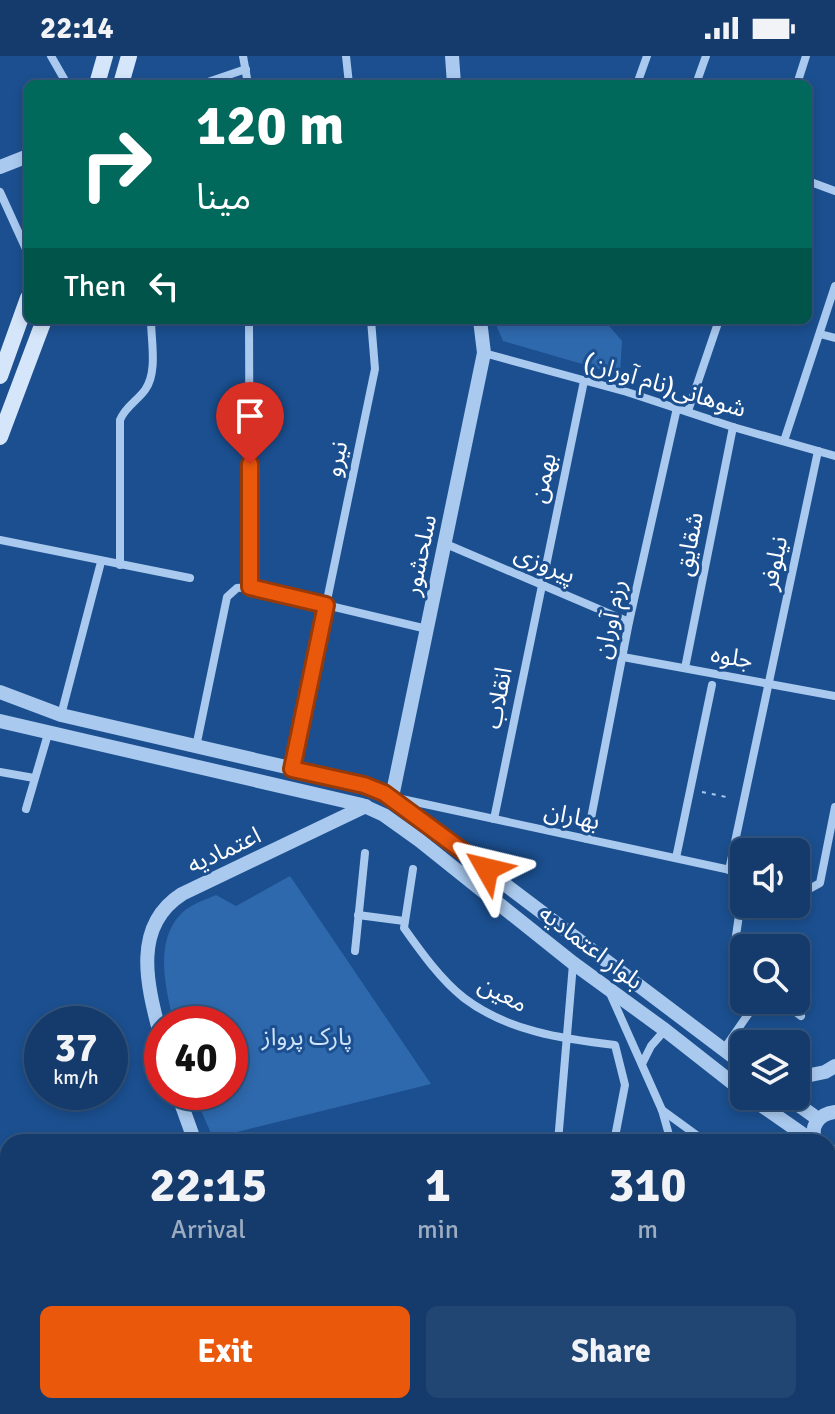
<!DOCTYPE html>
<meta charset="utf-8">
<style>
:root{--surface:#143b6b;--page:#214673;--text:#f1f3f6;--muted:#9dadc1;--line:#33557e;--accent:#ea580c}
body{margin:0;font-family:Signika,"Noto Sans Arabic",sans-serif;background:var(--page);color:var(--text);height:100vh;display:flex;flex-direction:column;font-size:30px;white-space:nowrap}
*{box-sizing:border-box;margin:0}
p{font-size:26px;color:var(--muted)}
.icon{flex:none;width:44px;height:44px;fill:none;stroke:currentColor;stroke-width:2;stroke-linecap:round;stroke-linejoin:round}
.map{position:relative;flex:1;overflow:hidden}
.side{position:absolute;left:0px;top:1078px;width:836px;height:280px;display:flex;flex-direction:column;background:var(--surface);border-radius:24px 24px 0 0;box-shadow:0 4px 12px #0003,0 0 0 2px var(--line)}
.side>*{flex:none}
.hud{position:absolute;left:24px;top:24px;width:788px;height:244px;border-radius:12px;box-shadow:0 4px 12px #0003,0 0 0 2px var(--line);background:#00695c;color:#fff;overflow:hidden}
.buttons{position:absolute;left:730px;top:782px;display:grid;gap:16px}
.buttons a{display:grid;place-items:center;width:80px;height:80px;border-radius:12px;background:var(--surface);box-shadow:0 4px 12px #0003,0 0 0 2px var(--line);font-size:40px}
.speed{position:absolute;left:24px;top:950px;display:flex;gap:16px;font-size:40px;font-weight:700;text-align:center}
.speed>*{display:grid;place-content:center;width:104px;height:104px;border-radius:50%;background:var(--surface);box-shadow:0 4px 12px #0003,0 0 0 2px var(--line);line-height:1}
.speed small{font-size:20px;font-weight:400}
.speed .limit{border:12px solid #d22;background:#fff;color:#111}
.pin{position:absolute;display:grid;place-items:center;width:68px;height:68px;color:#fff;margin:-82px -34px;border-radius:50% 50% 50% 0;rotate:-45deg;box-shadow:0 0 8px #0007}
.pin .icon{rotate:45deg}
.me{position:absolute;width:88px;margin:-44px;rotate:307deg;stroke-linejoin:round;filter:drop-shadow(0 0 6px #0008)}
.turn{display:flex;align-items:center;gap:28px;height:168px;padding:0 40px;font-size:36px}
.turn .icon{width:104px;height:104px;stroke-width:2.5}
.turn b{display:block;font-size:56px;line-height:68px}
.then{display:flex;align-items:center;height:76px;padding:0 40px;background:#0003;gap:16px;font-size:30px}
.eta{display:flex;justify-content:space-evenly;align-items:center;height:136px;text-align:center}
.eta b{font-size:48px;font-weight:700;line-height:56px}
.button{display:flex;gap:16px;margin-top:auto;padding:16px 40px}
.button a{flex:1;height:92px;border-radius:12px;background:var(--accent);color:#fff;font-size:32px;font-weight:700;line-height:92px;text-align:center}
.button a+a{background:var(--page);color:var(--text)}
.status{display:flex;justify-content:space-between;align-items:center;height:56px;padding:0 40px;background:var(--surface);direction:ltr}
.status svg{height:22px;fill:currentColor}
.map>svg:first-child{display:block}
.green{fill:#2e69ad}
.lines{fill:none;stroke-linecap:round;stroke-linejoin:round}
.path{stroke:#a9c9ee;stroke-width:2;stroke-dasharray:4 6;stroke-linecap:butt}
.minor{stroke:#a9c9ee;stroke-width:8}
.tertiary{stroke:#a9c9ee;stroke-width:14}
.secondary{stroke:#d6e6fa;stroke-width:16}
.route-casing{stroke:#983908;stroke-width:20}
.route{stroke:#ea580c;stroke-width:14}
.labels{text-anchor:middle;stroke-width:6;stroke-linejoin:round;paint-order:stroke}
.street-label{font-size:24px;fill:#fff;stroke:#1b4f8f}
.park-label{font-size:24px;fill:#cfe3fa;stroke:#1b4f8f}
</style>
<div class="status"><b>22:14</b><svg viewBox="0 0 49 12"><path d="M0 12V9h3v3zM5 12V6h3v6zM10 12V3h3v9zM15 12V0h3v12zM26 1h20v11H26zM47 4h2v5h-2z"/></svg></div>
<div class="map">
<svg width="835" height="1358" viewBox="0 0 835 1358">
<rect width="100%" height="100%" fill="#1b4f8f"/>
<!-- green -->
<g class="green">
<path d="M 494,264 L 604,264 L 622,285 L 620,319 L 503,285 Z"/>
<path d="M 290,820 L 431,1028 L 213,1082 L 193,1036 L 230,1036 L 230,968 L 174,968 C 166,934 153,885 182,857 C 191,848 205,844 216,839 L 236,850 Z"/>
</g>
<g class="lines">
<!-- path -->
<path class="path" d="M 702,736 L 731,742"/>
<!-- minor -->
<g class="minor">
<path d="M 51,0 L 67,28"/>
<path d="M 243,0 L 248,28"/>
<path d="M 346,0 L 349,28"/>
<path d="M 202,28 L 246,13"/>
<path d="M 637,28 L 647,0"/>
<path d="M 696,28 L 706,0"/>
<path d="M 797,28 L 806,0"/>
<path d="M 808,125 L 835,135"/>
<path d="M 0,136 L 26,193"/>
<path d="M 249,264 L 250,531"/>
<path d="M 820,278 L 835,282"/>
<path d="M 484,297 L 627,336 L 733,371 L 835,400"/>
<path d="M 688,355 L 719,264"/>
<path d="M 784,385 L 835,230"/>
<path d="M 0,484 L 190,522"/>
<path d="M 446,488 L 629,566"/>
<path d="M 120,509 L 120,364 C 125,351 137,345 145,334 C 158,316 151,285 151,264"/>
<path d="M 623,601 L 835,640"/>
<path d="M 685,612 L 733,371"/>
<path d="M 61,659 L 101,506"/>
<path d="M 196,691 L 227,541 L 237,532 L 250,531 L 427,573"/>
<path d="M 292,713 L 375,313 L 371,264"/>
<path d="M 0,716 L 34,722"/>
<path d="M 397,742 L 744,817"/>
<path d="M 26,753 L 48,678"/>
<path d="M 494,763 L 584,325"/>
<path d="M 587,783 L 629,566 L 677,352"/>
<path d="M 676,802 L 712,629"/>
<path d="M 413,813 L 404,872 C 421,896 441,924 464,942 C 507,975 563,983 615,989 L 625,1029 L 614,1086"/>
<path d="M 729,814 L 818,395"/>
<path d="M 744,825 L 732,907 L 744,916"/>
<path d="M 796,828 L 811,832 L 820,827 L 835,751"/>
<path d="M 358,859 L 404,865"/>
<path d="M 355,895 L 365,797"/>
<path d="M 609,935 L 662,1054 L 671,1086"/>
<path d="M 780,944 L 801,960"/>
<path d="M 724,993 L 758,944"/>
<path d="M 642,1008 L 651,990 L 665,974"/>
<path d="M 662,1054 L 706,1086"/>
<path d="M 558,1086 L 573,908"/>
<path d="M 0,1100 L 8,1133"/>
<path d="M 828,1152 L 835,1150"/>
<path d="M 0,1195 L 8,1183"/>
<path d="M 828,1206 L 835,1209"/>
<path d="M 0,1261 L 8,1269"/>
<path d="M 828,1335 L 835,1320"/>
<path d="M 98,1350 L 107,1358"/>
<path d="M 529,1350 L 542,1358"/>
<path d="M 706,1350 L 707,1358"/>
<path d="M 151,1358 L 157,1350"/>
<path d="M 286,1358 L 291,1350"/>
<path d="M 425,1358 L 429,1350"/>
<path d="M 554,1358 L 559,1350"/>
<path d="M 817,1358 L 821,1350"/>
</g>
<!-- tertiary -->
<g class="tertiary">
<path d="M 452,0 L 454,28"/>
<path d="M 0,111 L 28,100"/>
<path d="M 0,636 L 61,659 L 364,729 L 384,737 L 744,1009"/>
<path d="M 0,665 L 362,749 L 384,759 L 419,784 L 573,907 L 665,974 L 744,1036"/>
<path d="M 392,741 L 484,297 L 480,264"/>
<path d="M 162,986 C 149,935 129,872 182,838 L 366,750"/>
<path d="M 796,1022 L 825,1016 L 835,1010"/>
<path d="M 177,1036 L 195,1086"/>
<path d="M 748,1040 L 814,1086"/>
<path d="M 786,1040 L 818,1063"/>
<path d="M 816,1086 C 809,1070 819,1058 835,1056"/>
<path d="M 828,1095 L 835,1096"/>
<path d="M 252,1350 L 253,1358"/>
</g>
<!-- secondary -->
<g class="secondary">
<path d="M 97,28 L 105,0"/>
<path d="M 121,28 L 129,0"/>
<path d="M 0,320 L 28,242"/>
<path d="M 0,381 L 44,264"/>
</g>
</g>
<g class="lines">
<!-- route casing -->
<g class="route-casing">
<path id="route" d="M 250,408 L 250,531 L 326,549 L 292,713 L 364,729 L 384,737 L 487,813"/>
</g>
<!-- route -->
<use href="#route" class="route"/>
</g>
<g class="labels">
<!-- street labels -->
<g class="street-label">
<text transform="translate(665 329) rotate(17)" y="8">شوهانی(نام آوران)</text>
<text transform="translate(336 403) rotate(-78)" y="8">نیرو</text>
<text transform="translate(543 422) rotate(-78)" y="8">بهمن</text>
<text transform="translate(689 488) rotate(-79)" y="8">شقایق</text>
<text transform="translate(420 499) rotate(-78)" y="8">سلحشور</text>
<text transform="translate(774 507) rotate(-78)" y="8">نیلوفر</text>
<text transform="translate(545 508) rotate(23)" y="8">پیروزی</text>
<text transform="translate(610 563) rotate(-78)" y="8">رزم آوران</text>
<text transform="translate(732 601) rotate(10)" y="8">جلوه</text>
<text transform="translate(498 642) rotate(-79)" y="8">انقلاب</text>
<text transform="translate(572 760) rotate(12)" y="8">بهاران</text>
<text transform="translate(224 794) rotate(-25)" y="8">اعتمادیه</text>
<text transform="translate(591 891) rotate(37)" y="8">بلوار اعتمادیه</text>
<text transform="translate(503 938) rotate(27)" y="8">معین</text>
</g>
<!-- park labels -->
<g class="park-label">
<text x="307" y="989">پارک پرواز</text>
</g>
</g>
</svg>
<div class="buttons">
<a><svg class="icon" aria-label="sound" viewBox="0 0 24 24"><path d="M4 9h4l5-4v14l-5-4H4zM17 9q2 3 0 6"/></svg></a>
<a><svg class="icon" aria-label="search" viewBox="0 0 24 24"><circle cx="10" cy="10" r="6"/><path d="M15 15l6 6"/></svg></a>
<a><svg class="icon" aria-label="layers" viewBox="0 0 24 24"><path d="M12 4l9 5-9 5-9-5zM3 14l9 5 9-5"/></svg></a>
</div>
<div class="speed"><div>37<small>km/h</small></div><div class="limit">40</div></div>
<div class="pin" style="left:250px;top:408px;background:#d93025"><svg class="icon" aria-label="arrive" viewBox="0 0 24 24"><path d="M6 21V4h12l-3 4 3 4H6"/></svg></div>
<svg class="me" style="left:487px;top:813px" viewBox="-20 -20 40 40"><path d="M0-17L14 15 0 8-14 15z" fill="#ea580c" stroke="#fff" stroke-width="4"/></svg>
<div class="hud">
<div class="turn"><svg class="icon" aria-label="right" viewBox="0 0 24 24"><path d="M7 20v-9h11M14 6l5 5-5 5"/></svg><div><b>120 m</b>مینا</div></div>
<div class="then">Then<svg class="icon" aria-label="left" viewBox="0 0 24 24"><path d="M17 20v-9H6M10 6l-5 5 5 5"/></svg></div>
</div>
<section class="side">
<div class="eta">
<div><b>22:15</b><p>Arrival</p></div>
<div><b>1</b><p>min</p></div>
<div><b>310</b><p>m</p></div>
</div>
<div class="button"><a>Exit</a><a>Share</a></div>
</section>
</div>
